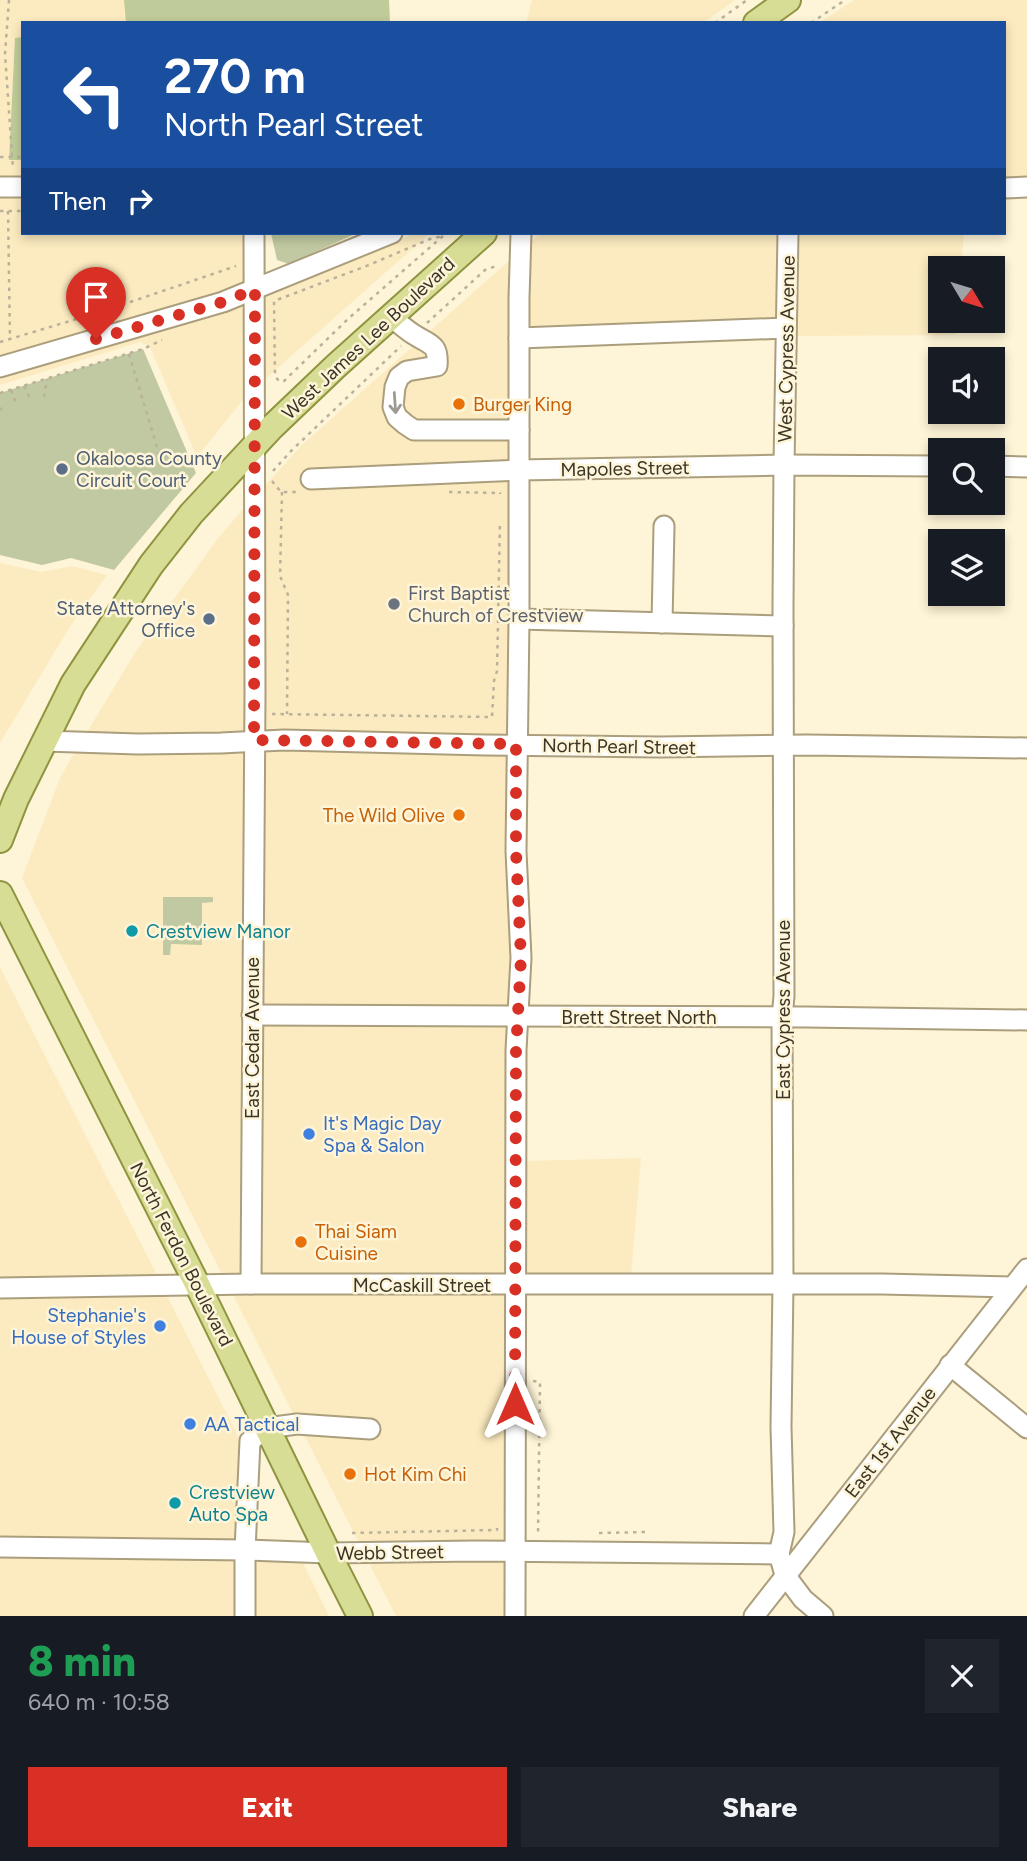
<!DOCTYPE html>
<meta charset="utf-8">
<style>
:root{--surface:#171b24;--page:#20242c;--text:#f1f3f6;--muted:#9ea1a6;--accent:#d93025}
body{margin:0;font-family:Figtree,sans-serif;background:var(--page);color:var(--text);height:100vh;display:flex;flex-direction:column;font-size:26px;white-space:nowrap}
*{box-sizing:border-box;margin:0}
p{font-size:23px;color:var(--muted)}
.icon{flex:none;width:38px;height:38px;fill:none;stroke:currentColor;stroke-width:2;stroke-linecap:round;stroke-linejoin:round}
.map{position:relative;height:1616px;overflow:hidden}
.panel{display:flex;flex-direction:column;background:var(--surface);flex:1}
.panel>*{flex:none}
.guide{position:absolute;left:21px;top:21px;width:985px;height:214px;border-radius:0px;box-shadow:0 4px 10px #0003;background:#1a4fa0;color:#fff;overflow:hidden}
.needle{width:46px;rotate:128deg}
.tools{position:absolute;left:928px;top:256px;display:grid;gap:14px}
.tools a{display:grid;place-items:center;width:77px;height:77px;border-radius:0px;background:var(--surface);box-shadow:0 4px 10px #0003;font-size:35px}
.pin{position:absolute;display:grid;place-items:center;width:60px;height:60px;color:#fff;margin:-72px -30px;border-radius:50% 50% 50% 0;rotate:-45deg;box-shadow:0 0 7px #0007}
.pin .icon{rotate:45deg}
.me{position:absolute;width:77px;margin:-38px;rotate:0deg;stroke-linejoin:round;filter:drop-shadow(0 0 5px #0008)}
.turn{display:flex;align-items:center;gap:24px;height:147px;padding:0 28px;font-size:32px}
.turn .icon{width:91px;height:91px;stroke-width:2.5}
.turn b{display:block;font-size:49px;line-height:60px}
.then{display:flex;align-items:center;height:66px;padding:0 28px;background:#0003;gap:14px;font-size:26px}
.round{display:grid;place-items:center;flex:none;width:74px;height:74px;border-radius:0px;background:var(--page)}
.headline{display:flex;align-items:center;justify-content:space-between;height:119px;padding:0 28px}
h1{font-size:42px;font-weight:800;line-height:52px;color:#1e9e55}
.primary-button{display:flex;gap:14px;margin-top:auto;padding:14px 28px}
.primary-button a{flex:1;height:80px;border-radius:0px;background:var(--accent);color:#fff;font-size:28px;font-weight:800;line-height:80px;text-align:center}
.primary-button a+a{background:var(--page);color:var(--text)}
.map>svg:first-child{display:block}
.built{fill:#fcebc0}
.green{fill:#c0c9a1}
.forest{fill:#c0cb9a}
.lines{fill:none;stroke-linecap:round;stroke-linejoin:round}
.minor-casing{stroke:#ab9e7c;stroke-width:23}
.major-casing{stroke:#8f9440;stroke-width:28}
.path{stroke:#bab19a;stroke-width:2.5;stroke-dasharray:3.5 5;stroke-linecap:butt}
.minor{stroke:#fff;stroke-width:19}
.major{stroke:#d7dd94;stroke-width:24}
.oneway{stroke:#9c9a93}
.route{stroke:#d93025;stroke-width:12;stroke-dasharray:0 21.6}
.food-dot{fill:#e8710a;stroke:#fef4d7;stroke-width:2.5}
.service-dot{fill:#5c6f8a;stroke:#fef4d7;stroke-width:2.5}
.worship-dot{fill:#6b7280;stroke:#fef4d7;stroke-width:2.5}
.culture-dot{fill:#0f9aa8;stroke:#fef4d7;stroke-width:2.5}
.shop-dot{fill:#3f7fe0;stroke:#fef4d7;stroke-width:2.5}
.labels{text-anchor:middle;stroke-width:5;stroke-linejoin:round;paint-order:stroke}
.street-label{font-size:19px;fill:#3a3527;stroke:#fef4d7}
.food-label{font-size:19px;fill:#c56008;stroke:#fef4d7;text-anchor:start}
.service-label{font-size:19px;fill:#4e5e75;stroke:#fef4d7;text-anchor:start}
.worship-label{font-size:19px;fill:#5b616d;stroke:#fef4d7;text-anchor:start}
.culture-label{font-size:19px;fill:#0d838f;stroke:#fef4d7;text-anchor:start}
.shop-label{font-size:19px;fill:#366cbe;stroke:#fef4d7;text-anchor:start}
</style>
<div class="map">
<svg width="1027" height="1616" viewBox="0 0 1027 1616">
<rect width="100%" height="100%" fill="#fef4d7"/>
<!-- built -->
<g class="built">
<path d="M 0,0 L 124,0 L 126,23 L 23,23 L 23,37 L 15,39 L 9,160 L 23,160 L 23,178 L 0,179 Z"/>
<path d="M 532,0 L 735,0 L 703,23 L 526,23 Z"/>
<path d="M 854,0 L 1027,0 L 1027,178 L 1005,179 L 1004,23 L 819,23 Z"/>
<path d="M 0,196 L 23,196 L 23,233 L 245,233 L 246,283 L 218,294 L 0,358 Z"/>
<path d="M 416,233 L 430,233 L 263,381 L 264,295 Z"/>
<path d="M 541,233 L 779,233 L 777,336 L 528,338 L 530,242 Z"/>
<path d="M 797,233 L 964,233 L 961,268 L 940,268 L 940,320 L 957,320 L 956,335 L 795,336 Z"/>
<path d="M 512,258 L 510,461 L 301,471 L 305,488 L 510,479 L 507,736 L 263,732 L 263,488 L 301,446 Z"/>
<path d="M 246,302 L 245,397 L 197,457 L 150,347 L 140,342 L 0,385 L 0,377 L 226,310 Z"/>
<path d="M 245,507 L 245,732 L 219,734 L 86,734 L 136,651 L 219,537 Z"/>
<path d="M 0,563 L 41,572 L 72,566 L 107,575 L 69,628 L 0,743 Z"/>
<path d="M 263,749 L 507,753 L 507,850 L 512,957 L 510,1008 L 261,1007 Z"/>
<path d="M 76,750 L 245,750 L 243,1275 L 223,1276 L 22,878 L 60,778 Z"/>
<path d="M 0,967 L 62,1089 L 158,1277 L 0,1279 Z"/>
<path d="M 261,1024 L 509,1026 L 507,1049 L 506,1276 L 260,1275 Z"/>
<path d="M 525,1047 L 526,1161 L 641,1158 L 631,1276 L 524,1276 Z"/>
<path d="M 232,1293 L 506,1293 L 506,1543 L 359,1543 Z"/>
<path d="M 166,1294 L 241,1442 L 236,1542 L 0,1539 L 0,1297 Z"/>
<path d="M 0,1556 L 236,1559 L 236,1616 L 0,1616 Z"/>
<path d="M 254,1559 L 302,1561 L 329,1616 L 254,1616 Z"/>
<path d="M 506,1560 L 507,1616 L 396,1616 L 368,1561 Z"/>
</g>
<!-- green -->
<g class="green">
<path d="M 271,233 L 357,233 L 289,264 L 277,260 Z"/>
<path d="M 143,349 L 196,473 L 114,570 L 71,558 L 42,565 L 0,555 L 0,393 Z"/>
<path d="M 163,897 L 213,897 L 213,902 L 202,903 L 202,945 L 171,944 L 170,955 L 163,955 Z"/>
</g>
<!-- forest -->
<g class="forest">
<path d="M 124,0 L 389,0 L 390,23 L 126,23 Z"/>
<path d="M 23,37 L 23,160 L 9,160 L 15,38 Z"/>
</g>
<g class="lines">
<!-- minor casing -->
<g class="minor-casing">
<g id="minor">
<path d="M 0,187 L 23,187"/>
<path d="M 1004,188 L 1027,187"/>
<path d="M 788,233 L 784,465 L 783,607 L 784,996 L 782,1018 L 783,1284 L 781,1427 L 784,1532 L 779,1554 L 785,1575 L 803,1599 L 823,1616"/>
<path d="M 391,317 C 398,322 405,329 413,334 C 430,345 439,343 437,366 L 407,371 L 399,377 L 395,387 L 393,407 L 397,417 L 405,424 L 414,430 L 519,430"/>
<path d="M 519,338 L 786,328"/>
<path d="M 0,367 L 223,302 L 392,233"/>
<path d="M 992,466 L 1027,467"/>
<path d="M 311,479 L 519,470 L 784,465 L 940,466"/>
<path d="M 519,619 L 783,626"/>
<path d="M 662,623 L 664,526"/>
<path d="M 44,741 L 138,744 L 221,743 L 284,740 L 485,745 L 660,747 L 807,745 L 1027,748"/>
<path d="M 252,1015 L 806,1017 L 1027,1020"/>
<path d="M 251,1284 L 255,696 L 254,233"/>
<path d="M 0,1288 L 251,1284 L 882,1284 L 1012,1287"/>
<path d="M 950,1365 L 1027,1428"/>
<path d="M 0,1547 L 245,1550 L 328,1553 L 475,1551 L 779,1554"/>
<path d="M 245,1616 L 245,1550 L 250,1441 L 267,1428 L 297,1424 L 370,1429"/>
<path d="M 515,1616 L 516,1050 L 521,958 L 516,851 L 519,619 L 519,298 L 521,233"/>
<path d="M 754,1616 L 1027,1269"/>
</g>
</g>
<!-- major casing -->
<g class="major-casing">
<g id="major">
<path d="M 756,23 L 788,0"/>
<path d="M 0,840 L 16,799 L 73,684 L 151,565 L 191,514 L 272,427 L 336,366 L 484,233"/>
<path d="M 0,894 L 197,1284 L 328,1553 L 360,1616"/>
</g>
</g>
<!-- path -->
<g class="path">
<path d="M 9,0 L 5,54 L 13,169"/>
<path d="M 715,23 L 747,0"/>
<path d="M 811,23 L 845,0"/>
<path d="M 0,157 L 23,157"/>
<path d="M 0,211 L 23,211"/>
<path d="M 8,211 L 10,339"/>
<path d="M 443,236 L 349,318 L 284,381 L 279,381 L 275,376 L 274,301 L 364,267 L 430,239 Z"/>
<path d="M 427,323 L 485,270 L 499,265"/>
<path d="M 0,342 L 110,309 L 236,266"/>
<path d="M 129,354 L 163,467"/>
<path d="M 24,386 L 30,398"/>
<path d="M 11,390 L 16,403"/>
<path d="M 0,393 L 143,349 L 162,340"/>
<path d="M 44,397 L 47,379"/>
<path d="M 0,408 L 2,410"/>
<path d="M 273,471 L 291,451 L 401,346"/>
<path d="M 272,481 L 281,492 L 298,492"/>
<path d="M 282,492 L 280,576 L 288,595 L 287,714"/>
<path d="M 449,492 L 500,493 L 500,494"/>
<path d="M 272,714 L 492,717 L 494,681 L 497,671 L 500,522"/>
<path d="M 533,1381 L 540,1382 L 538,1533"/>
<path d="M 352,1533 L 497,1530 L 497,1528"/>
<path d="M 599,1533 L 646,1532 L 646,1535"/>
</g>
<!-- minor -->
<use href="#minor" class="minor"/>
<!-- major -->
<use href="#major" class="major"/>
</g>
<!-- one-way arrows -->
<defs><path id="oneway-shaft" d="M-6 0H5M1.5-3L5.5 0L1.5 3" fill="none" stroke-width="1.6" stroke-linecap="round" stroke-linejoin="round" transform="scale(1.75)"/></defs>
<use class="oneway" href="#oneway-shaft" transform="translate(395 403) rotate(86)"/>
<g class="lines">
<!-- route -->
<path class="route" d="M 96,339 L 223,302 L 255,289 L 254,740 L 516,744 L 516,851 L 521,958 L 516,1050 L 515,1404"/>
</g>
<!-- markers -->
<g class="food-dot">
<circle cx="459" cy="404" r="7"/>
<circle cx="459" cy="815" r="7"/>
<circle cx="301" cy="1242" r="7"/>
<circle cx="350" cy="1474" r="7"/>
</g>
<g class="service-dot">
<circle cx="62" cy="469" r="7"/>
<circle cx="209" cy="619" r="7"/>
</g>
<circle class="worship-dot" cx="394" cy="604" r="7"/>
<g class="culture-dot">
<circle cx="132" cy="931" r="7"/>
<circle cx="175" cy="1503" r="7"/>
</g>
<g class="shop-dot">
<circle cx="309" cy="1134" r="7"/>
<circle cx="160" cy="1326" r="7"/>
<circle cx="190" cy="1424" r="7"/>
</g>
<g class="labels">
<!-- street labels -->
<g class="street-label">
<text transform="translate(368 338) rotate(-43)" y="7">West James Lee Boulevard</text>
<text transform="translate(786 349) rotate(-89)" y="7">West Cypress Avenue</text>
<text transform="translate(625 468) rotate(-1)" y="7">Mapoles Street</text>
<text transform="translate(619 746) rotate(1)" y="7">North Pearl Street</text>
<text transform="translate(783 1010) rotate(-90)" y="7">East Cypress Avenue</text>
<text x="639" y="1024">Brett Street North</text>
<text transform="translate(252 1038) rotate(-90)" y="7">East Cedar Avenue</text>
<text transform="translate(182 1254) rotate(63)" y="7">North Ferdon Boulevard</text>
<text x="422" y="1292">McCaskill Street</text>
<text transform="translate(890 1442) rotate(-52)" y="7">East 1st Avenue</text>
<text transform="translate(390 1552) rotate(-1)" y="7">Webb Street</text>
</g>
<!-- food labels -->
<g class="food-label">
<text x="473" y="411">Burger King</text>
<text x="445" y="822" text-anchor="end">The Wild Olive</text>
<text x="315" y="1238">Thai Siam<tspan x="315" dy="22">Cuisine</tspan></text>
<text x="364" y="1481">Hot Kim Chi</text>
</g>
<!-- service labels -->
<g class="service-label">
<text x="76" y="465">Okaloosa County<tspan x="76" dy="22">Circuit Court</tspan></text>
<text x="195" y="615" text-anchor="end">State Attorney's<tspan x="195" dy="22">Office</tspan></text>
</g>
<!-- worship labels -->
<g class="worship-label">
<text x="408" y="600">First Baptist<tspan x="408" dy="22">Church of Crestview</tspan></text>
</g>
<!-- culture labels -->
<g class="culture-label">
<text x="146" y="938">Crestview Manor</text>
<text x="189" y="1499">Crestview<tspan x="189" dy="22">Auto Spa</tspan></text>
</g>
<!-- shop labels -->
<g class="shop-label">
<text x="323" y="1130">It's Magic Day<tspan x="323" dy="22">Spa &amp; Salon</tspan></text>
<text x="146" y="1322" text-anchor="end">Stephanie's<tspan x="146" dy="22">House of Styles</tspan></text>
<text x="204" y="1431">AA Tactical</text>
</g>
</g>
</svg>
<div class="tools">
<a><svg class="needle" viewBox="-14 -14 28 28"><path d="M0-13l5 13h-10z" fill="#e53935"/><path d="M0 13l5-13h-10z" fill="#9ea1a6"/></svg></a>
<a><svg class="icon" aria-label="sound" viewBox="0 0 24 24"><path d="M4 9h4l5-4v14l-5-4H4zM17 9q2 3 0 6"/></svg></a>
<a><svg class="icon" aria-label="search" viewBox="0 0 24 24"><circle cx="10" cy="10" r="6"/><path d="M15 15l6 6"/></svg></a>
<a><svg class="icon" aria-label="layers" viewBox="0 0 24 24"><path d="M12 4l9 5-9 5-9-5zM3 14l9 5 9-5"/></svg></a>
</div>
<div class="pin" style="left:96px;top:339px;background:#d93025"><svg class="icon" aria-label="arrive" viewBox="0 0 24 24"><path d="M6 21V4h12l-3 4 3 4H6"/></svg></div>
<svg class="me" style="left:515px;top:1404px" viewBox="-20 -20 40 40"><path d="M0-17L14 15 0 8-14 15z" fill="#d93025" stroke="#fff" stroke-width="4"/></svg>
<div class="guide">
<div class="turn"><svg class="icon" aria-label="left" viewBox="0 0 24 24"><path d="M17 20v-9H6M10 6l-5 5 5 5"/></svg><div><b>270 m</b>North Pearl Street</div></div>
<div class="then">Then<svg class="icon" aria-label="right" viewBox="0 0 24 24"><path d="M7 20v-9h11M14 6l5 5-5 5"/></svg></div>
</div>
</div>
<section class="panel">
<div class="headline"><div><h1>8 min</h1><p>640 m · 10:58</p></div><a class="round"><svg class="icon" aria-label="close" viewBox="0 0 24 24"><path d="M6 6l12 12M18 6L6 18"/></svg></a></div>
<div class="primary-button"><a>Exit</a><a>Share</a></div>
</section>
